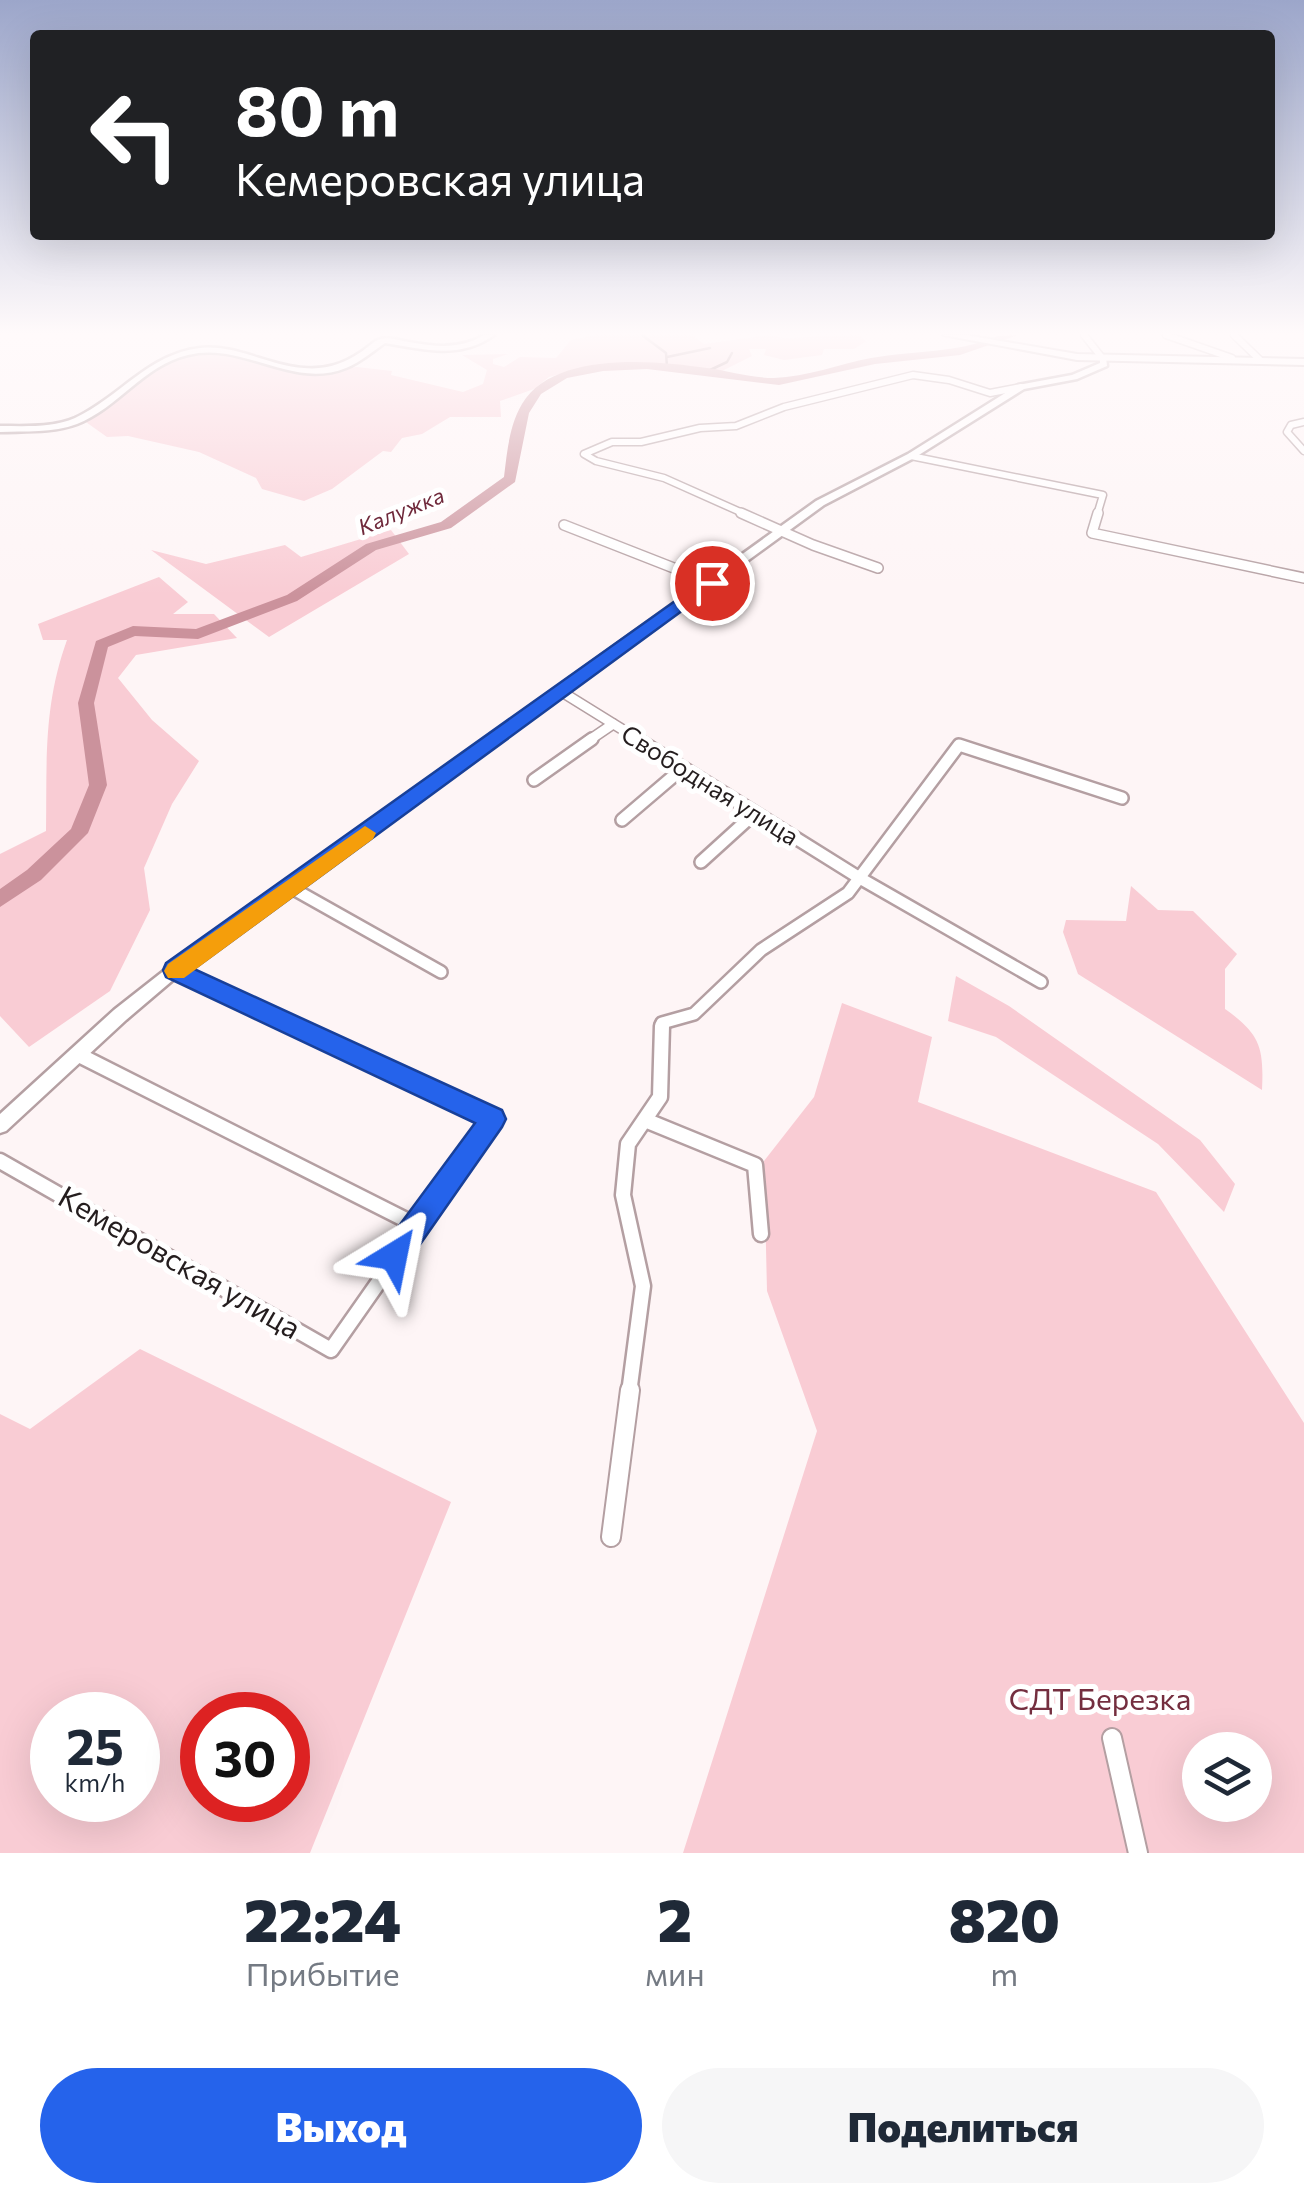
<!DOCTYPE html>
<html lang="ru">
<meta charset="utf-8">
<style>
:root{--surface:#fff;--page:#f6f6f7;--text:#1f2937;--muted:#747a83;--accent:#2563eb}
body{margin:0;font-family:Commissioner,sans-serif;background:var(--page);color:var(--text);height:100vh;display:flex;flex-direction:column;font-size:38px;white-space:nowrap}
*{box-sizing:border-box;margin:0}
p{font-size:32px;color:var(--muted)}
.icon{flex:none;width:55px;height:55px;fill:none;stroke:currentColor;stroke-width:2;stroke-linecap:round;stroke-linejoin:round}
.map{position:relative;height:1853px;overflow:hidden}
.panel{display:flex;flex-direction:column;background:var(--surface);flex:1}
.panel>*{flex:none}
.top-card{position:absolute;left:30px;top:30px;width:1245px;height:210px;border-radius:10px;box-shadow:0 10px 40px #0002;background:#202124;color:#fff;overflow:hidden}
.fabs{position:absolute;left:1182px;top:1732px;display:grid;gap:20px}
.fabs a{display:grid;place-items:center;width:90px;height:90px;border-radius:50%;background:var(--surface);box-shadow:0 10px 40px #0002;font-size:50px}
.speed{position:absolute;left:30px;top:1692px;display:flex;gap:20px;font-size:50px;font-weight:700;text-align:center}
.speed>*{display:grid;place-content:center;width:130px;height:130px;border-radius:50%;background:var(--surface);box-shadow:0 10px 40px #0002;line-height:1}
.speed small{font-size:25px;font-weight:400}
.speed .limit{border:15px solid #d22;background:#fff;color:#111}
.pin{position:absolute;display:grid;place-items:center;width:85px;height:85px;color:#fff;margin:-42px;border:5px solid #fff;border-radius:50%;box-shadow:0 2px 10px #0007}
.me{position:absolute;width:110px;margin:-55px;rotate:35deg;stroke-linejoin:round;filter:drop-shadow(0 0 8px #0008)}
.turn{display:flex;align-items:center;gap:35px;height:210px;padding:0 40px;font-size:45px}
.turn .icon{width:130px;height:130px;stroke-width:2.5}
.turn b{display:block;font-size:70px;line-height:85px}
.eta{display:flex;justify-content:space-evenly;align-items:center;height:170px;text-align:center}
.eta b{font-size:60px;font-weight:800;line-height:70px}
.primary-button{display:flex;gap:20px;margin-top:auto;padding:20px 40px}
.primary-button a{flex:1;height:115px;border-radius:60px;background:var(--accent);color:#fff;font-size:40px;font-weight:800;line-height:115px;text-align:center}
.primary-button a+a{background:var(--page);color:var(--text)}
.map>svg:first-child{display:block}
.green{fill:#f9ccd4;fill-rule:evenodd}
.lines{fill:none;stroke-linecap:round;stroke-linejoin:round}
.stream{stroke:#996f76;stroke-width:2.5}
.river{fill:#cb929c;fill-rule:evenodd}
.street-far4-casing{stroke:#b49fa2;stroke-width:9}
.street-far3-casing{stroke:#b49fa2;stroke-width:12}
.street-far2-casing{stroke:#b49fa2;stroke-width:16}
.street-far1-casing{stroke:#b49fa2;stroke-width:19}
.street-casing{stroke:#b49fa2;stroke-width:22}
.secondary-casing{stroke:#b49fa2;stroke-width:5}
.primary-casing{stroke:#b49fa2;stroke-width:4}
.street-far4{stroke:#fff;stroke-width:6}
.street-far3{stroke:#fff;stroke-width:9}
.street-far2{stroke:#fff;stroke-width:11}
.street-far1{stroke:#fff;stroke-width:14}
.street{stroke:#fff;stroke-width:18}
.secondary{fill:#fff;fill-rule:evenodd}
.primary{fill:#fff;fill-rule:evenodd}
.route{fill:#2563eb;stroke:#184099;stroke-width:2.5}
.slow{fill:#f59e0b}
.labels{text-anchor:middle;stroke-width:10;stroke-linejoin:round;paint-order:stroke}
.far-water-label{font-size:22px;font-style:italic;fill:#6f293b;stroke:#fff}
.street-label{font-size:25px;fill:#241d1e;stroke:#fff}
.near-street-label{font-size:30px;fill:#241d1e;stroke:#fff}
.near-park-label{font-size:30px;fill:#742e3f;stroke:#fff}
</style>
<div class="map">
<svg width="1304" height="1853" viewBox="0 0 1304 1853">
<rect width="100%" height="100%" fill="#fef5f6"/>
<!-- green -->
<g class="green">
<path d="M 595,335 L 692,335 L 704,344 L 769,335 L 784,338 L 858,335 L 866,341 L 854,349 L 824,349 L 822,355 L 784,360 L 764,355 L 766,349 L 749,349 L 752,356 L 720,372 L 687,366 L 640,365 L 578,369 L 549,377 L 534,389 L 500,401 L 501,417 L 450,417 L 422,434 L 402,438 L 391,452 L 383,451 L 332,489 L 304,501 L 262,489 L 256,478 L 199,452 L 128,436 L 107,437 L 83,420 L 156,367 L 188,353 L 213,352 L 291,373 L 357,367 L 392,371 L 391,375 L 463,392 L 483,384 L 487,370 L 462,355 L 508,354 L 493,359 L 493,364 L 504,367 L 520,357 L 556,358 L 571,340 Z"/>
<path d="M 391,530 L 409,554 L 269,637 L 151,550 L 206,564 L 285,545 L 301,557 Z"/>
<path d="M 159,577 L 188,602 L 173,614 L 214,614 L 237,638 L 136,655 L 118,678 L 152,720 L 199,761 L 172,804 L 144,868 L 150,910 L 110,991 L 29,1047 L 0,1016 L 0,854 L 46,831 C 47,761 43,707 67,640 L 43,640 L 38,624 Z"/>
<path d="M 1131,886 L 1158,910 L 1193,911 L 1237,954 L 1225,969 L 1225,1009 C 1260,1034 1264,1047 1262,1090 L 1078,974 L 1063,932 L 1066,920 L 1126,921 Z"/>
<path d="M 956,976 L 1009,1006 L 1200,1140 L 1235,1184 L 1224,1212 L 1158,1144 L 996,1037 L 948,1021 Z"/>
<path d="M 842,1003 L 932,1037 L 918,1102 L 1156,1192 L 1304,1423 L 1304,1853 L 683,1853 L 817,1431 L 767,1291 L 764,1161 L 814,1097 ZM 1200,1750 L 1255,1750 L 1255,1805 L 1200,1805 Z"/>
<path d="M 140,1349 L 451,1502 L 310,1853 L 0,1853 L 0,1414 L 30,1429 ZM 52,1715 L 138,1715 L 138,1800 L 52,1800 ZM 202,1715 L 288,1715 L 288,1800 L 202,1800 Z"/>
</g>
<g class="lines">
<!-- stream -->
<g class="stream">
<path d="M 642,335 L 666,353 L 667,367"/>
<path d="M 667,357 L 710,348"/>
<path d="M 708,371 L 727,362 L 732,353"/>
</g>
<!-- river -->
<path class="river" d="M 998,336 L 1018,335 L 960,355 L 875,364 L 779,385 L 647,369 L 603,371 L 567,378 L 541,394 L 529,413 L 515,482 L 451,528 L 376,550 L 297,601 L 198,639 L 135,636 L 108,647 L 94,703 L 107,785 L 88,833 L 41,880 L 0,907 L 0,889 L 27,870 L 71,829 L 89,785 L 78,703 L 96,641 L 133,626 L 196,629 L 287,595 L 366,544 L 441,522 L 504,477 C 507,453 509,426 522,404 C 553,351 654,360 707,368 C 729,371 751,378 774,378 C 807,377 839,364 871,358 C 917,350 954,354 998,336 Z"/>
<!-- street-far4 casing -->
<g class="street-far4-casing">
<g id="street-far4">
<path d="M 1084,335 L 1103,359"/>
<path d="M 1166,335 L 1232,358"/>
<path d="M 1234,335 L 1260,360"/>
<path d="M 1304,422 L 1291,425 L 1287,432 L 1304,451"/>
<path d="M 911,456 L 1103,495 L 1097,515"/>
<path d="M 747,515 L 664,478 L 596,461 L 584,454 L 612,442 L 641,442 L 700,428 L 736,426 L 784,407 L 913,375 L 949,380 L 990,393 L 1021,387"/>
</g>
</g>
<!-- street-far3 casing -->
<g class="street-far3-casing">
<g id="street-far3">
<path d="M 741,513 L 813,545 L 878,568"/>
<path d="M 1098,513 L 1092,533 L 1304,578"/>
<path d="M 564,525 L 712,583"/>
<path d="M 562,692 L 641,741"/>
<path d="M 588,741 L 613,724"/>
</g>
</g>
<!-- street-far2 casing -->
<g class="street-far2-casing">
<g id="street-far2">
<path d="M 637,739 L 858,877 L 1041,982"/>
<path d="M 534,780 L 592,739"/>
<path d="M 622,820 L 683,768"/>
<path d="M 701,862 L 755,813"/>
<path d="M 290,887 L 441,972"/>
<path d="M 175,970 L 300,1028"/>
<path d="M 662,1028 L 662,1023 L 694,1014 L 761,950 L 848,893 L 959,745 L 1122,798"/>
</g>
</g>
<!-- street-far1 casing -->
<g class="street-far1-casing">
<g id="street-far1">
<path d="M 79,1055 L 416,1225"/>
<path d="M 645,1120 L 755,1165 L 761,1234"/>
<path d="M 0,1161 L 331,1350 L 493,1119 L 294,1026"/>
<path d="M 629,1393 L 643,1286 L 623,1195 L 628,1144 L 660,1097 L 662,1026"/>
</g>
</g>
<!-- street casing -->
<g class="street-casing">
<g id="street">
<path d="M 611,1537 L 630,1390"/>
<path d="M 1112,1738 L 1138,1853"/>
</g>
</g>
<!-- secondary casing -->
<g class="secondary-casing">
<g id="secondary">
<path d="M 484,335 L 494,335 C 460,360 423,349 385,343 C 373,351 361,362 346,368 C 292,390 242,341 188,355 C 144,365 118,408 77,424 C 53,433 25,431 0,432 L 0,426 C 25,426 52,428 75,418 C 120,397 148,354 200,348 C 236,344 269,366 304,368 C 326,370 343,364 361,352 C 367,348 374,341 380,339 C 387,337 396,339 403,341 C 431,346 458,351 484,335 Z"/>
<path d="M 1100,357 L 1106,357 L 1107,366 L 1077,379 L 1024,389 L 914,458 L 824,505 L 180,974 L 126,1020 L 6,1131 L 0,1133 L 0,1114 L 114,1010 L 170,966 L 816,501 L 908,454 L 1018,385 L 1072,375 L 1100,363 Z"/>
</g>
</g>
<!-- primary casing -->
<g class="primary-casing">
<path id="primary" d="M 943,335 L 966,335 L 1077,354 L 1304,359 L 1304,365 L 1077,360 Z"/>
</g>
<!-- street-far4 -->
<use href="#street-far4" class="street-far4"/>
<!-- street-far3 -->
<use href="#street-far3" class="street-far3"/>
<!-- street-far2 -->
<use href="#street-far2" class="street-far2"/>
<!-- street-far1 -->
<use href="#street-far1" class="street-far1"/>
<!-- street -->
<use href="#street" class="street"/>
<!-- secondary -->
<use href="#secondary" class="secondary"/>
<!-- primary -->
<use href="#primary" class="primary"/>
</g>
<!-- sky -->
<linearGradient id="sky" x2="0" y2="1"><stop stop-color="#9ca6ca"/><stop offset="0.56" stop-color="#fffafb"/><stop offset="1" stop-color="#fffafb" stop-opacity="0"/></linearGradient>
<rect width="1304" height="595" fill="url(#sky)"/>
<!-- route -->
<path class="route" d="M 706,579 L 720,583 L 194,969 L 502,1110 L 506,1119 L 502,1127 L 405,1266 L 394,1270 L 384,1266 L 380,1256 L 384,1246 L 475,1123 L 166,977 L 163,970 L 166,963 Z"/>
<!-- slow -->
<path class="slow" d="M 365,826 L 376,833 L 373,839 L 184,978 L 168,978 L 164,971 L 168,964 Z"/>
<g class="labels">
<!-- far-water labels -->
<g class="far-water-label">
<text transform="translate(401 511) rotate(-22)" y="8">Калужка</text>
</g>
<!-- street labels -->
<g class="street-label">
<text transform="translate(710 785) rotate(32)" y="9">Свободная улица</text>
</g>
<!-- near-street labels -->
<g class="near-street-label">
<text transform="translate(179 1263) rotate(30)" y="10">Кемеровская улица</text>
</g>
<!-- near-park labels -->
<g class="near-park-label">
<text x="1100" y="1710">СДТ Березка</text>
</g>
</g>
</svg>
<div class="fabs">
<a><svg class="icon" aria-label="layers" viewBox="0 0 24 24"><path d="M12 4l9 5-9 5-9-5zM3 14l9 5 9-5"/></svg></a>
</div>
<div class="speed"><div>25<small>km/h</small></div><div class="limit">30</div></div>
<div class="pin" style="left:712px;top:583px;background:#d93025"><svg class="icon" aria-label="arrive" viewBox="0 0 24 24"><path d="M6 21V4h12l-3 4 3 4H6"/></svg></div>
<svg class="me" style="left:394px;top:1256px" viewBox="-20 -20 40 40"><path d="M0-17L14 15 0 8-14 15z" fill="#2563eb" stroke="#fff" stroke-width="4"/></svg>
<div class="top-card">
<div class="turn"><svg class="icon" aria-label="left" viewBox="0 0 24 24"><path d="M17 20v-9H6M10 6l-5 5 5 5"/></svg><div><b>80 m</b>Кемеровская улица</div></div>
</div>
</div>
<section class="panel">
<div class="eta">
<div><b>22:24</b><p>Прибытие</p></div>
<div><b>2</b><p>мин</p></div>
<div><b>820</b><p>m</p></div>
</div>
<div class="primary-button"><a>Выход</a><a>Поделиться</a></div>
</section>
